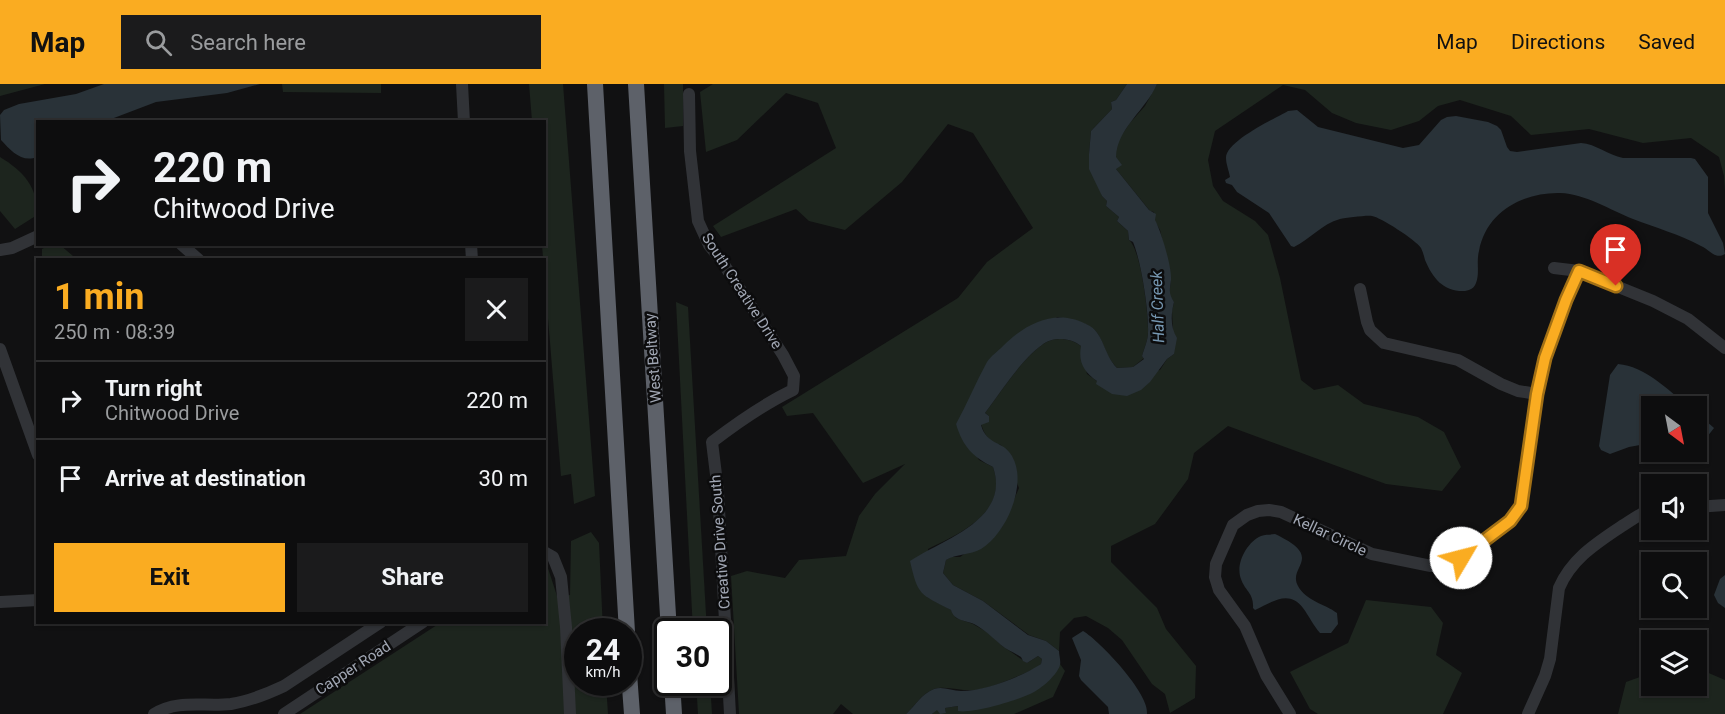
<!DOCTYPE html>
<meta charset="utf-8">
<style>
:root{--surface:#0d0d0e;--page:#1b1b1c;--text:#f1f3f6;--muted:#9a9c9e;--line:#2d2d2e;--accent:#faac21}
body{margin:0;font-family:Roboto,sans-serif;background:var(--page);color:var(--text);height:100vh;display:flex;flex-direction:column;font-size:22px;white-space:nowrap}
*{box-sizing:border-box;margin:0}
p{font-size:20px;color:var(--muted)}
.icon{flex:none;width:33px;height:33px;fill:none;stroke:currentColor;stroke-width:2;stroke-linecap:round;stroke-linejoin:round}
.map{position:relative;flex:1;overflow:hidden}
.panel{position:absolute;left:36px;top:174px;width:510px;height:366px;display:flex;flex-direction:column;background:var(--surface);border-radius:0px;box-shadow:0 2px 4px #0004,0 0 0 2px var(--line)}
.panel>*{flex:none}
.hud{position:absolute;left:36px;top:36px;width:510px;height:126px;border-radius:0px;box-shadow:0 2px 4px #0004,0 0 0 2px var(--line);background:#0d0d0e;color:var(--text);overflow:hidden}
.needle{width:39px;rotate:148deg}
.tools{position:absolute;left:1641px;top:312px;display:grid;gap:12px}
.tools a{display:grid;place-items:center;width:66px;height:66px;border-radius:0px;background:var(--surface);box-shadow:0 2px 4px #0004,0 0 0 2px var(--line);font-size:30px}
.speed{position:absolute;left:564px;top:534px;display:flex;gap:12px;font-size:30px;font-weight:700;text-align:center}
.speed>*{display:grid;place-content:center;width:78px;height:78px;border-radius:50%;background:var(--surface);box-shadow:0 2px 4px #0004,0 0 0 2px var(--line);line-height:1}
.speed small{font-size:15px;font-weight:400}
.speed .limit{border:3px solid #111;border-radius:9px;background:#fff;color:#111}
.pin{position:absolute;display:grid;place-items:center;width:51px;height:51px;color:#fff;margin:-62px -26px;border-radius:50% 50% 50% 0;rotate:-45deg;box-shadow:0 0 6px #0007}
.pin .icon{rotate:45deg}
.me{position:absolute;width:66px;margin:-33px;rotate:53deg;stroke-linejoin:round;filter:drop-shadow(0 0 4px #0008)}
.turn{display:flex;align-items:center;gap:21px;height:126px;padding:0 18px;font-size:27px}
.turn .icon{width:78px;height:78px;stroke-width:2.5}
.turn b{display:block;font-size:42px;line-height:51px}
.round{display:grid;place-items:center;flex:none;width:63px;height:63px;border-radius:0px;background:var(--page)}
.head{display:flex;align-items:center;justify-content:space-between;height:102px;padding:0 18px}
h1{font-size:36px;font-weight:700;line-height:45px;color:var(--accent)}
.cta{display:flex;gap:12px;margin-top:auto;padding:12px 18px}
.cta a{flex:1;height:69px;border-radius:0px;background:var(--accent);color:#111;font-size:24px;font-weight:700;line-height:69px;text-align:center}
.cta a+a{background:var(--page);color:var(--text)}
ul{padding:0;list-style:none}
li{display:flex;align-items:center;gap:18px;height:78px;padding:0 18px;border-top:2px solid var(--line)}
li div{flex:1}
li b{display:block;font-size:22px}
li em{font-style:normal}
header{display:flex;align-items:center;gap:36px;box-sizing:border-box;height:84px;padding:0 30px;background:var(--accent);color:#111}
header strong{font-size:28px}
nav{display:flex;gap:33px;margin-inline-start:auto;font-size:21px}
.search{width:420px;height:54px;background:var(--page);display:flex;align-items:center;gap:15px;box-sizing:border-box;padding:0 21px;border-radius:0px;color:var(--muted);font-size:22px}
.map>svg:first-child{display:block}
.green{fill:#1d251e}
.water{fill:#293238}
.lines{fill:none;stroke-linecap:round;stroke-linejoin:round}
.minor{stroke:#313337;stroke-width:12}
.highway{stroke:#5d6169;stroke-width:16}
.route-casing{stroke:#a27015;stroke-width:15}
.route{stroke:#faac21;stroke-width:10}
.labels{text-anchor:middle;stroke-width:5;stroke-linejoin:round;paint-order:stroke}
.street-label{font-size:15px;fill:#a1a7b4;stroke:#0c0c0d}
.water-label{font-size:16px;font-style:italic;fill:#7697b1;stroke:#0c0c0d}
</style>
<header>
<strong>Map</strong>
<div class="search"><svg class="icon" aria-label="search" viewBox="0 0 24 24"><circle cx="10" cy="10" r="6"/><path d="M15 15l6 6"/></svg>Search here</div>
<nav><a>Map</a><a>Directions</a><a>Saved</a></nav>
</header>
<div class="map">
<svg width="1725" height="630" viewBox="0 0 1725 630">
<rect width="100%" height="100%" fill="#111112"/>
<!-- green -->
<g class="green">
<path d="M 0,0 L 45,0 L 0,12 Z"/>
<path d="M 282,0 L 381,0 L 381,9 L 283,8 Z"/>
<path d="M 529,0 L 563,0 L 595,412 L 574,420 L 571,390 L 561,392 L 542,161 L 544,160 L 544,38 L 532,37 Z"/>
<path d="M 664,0 L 683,0 L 683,42 L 665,44 Z"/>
<path d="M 713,0 L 1127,0 L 1116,16 L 1111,18 L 1112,25 L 1091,47 L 1089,70 L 1102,112 L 1107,117 L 1106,122 L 1119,133 L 1117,137 L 1128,147 L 1129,156 C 1141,165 1149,233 1148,249 C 1148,256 1144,265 1142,272 L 1144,274 L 1133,283 L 1117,284 C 1108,275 1105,265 1100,254 C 1094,238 1072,236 1057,233 L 956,340 L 979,376 L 993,383 C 1009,428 961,449 928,465 L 927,513 L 951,526 L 956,534 L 973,540 L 990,550 L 1001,561 L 1027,579 L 1038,572 L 1042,575 L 1041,580 L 1034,585 C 1016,593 995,603 976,606 C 962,608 946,601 934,605 C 921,610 915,622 906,630 L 853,630 L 841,620 L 833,630 L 739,630 L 731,492 L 747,487 L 785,494 L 799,476 L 846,472 L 859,432 L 875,410 L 905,380 L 863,399 L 813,329 L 787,332 L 782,323 L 958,214 L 987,178 L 1033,144 L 973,49 L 948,40 L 902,98 L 845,146 L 809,137 L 796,125 L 721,153 L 713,142 L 836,64 L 818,19 L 786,9 L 737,56 L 706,68 L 700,8 Z"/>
<path d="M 1157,0 L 1725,0 L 1725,107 L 1724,92 L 1719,73 L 1691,54 L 1643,59 L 1589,45 L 1531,51 L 1511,32 L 1460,16 L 1438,22 L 1419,37 L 1391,46 L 1356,39 L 1332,29 L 1305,6 L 1283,1 L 1215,47 L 1208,76 L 1213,102 L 1223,117 L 1255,137 L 1268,151 L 1280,194 L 1301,296 L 1314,306 L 1338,301 L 1364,320 L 1418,333 L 1444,348 L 1461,383 L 1442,407 L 1386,400 L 1228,342 L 1194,369 L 1188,395 L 1155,440 L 1111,462 L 1111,478 L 1157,524 L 1166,545 L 1196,582 L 1195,614 L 1170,629 L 1165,610 L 1152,600 L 1122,556 L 1108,544 L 1086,532 L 1074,534 L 1060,548 L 1059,567 L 1046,557 L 1029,551 L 983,517 L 953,501 L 943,489 L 946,476 L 951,473 L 960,473 L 1002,443 L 1019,404 L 1001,361 C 989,358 985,352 981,340 L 989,332 L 985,329 C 1001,308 1021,276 1042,261 C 1053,252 1070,254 1081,262 L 1087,290 L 1097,297 L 1160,286 L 1167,275 L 1174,270 L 1172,227 L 1174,218 L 1169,211 L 1171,196 L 1160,146 L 1154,136 L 1154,128 L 1150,127 L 1116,85 L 1116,60 L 1129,40 L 1145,22 Z"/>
<path d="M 0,73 C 23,87 38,103 37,131 L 15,145 L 0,127 Z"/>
<path d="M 60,161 L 73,172 L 83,175 L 42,175 L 42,165 L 50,161 Z"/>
<path d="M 676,218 L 688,223 L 707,547 L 693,547 Z"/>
<path d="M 591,448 L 599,459 L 603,547 L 578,548 L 578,598 L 606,599 L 608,630 L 300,630 L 440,539 L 544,538 L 545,478 L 546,478 L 557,512 L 570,511 L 571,457 Z"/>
<path d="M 1366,516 L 1431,523 L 1443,539 L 1436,571 L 1462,589 L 1443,630 L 1318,630 L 1310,625 L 1290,588 L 1348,559 Z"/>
<path d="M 1060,580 L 1065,587 L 1053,613 L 1014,630 L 932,630 L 937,625 L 946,629 L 945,624 L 958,622 L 1052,593 Z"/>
<path d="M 1697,584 L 1725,596 L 1725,630 L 1618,630 L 1626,598 L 1651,589 L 1652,602 L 1696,602 Z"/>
<path d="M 696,599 L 710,599 L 712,630 L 698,630 Z"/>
</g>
<!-- water -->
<g class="water">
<path d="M 104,0 L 260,0 L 227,9 L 156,18 L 106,37 L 38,38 L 37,73 C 22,79 11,67 1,56 L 0,31 L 4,26 L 19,20 L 76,10 Z"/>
<path d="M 1127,0 L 1157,0 C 1146,26 1117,44 1116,73 L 1122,81 L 1116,85 L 1149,126 L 1156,130 L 1155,136 C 1161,147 1172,183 1171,196 C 1170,205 1168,209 1174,218 C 1171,230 1170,243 1177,254 L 1174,270 L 1167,275 L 1150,298 L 1141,306 L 1127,312 L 1112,310 L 1096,300 L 1097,297 C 1084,288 1078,278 1081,262 C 1071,254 1053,252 1042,261 C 1021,276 1001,308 985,329 L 989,332 L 989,338 L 981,341 C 987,362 1003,356 1012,372 C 1028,399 1007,449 981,465 C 970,471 956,470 946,476 L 943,489 L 953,501 L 983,517 L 1028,551 L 1046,557 L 1059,567 C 1059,571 1061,577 1060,581 C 1057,591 1043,603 1034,608 C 1020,616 972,630 958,627 L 958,622 L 945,624 L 946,629 L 940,630 L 937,626 L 932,630 L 906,630 C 915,622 921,610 934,605 C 943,602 952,607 961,607 C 985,607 1021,593 1041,580 L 1042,575 L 1038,572 L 1027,579 L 1023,577 L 1021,573 C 1015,569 1007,566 1001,561 C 992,553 985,546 974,540 C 965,536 954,537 951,526 C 920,510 918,512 910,477 C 943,455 1011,436 993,383 C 973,373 963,363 956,340 C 967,320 976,298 987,278 C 991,272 998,267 1003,262 C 1027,238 1058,223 1090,242 C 1104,251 1104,271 1117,284 L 1133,283 L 1144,275 L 1142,272 C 1144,265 1148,256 1148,249 C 1149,227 1141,177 1133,158 L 1129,156 L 1128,147 L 1117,137 L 1119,133 L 1106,122 L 1107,117 L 1102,112 L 1089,85 L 1089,70 L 1091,47 L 1112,25 L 1111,18 L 1116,16 Z"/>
<path d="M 1297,26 L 1318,43 L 1403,64 L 1419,61 L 1441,36 L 1447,33 L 1456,32 L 1488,38 L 1497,42 L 1501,46 L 1507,63 L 1510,67 L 1517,68 L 1581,59 C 1596,60 1608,71 1623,74 L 1691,74 L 1695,75 L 1708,93 L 1708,129 L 1723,159 L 1725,170 C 1715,176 1710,166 1701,162 C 1679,150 1656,144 1633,135 C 1610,126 1586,110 1560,109 C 1523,108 1486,128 1479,167 C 1476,178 1480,189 1476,199 C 1474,204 1471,206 1465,207 C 1444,208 1433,195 1425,176 C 1424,172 1423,168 1421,164 C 1416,156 1380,133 1372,132 C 1367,131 1346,134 1340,135 C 1322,140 1310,155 1294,163 L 1291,162 L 1269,129 L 1237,108 L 1232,101 L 1226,99 L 1225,96 L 1230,93 C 1229,87 1226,80 1226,74 C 1226,57 1274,35 1288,27 Z"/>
<path d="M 1618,280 C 1645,282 1668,306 1688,322 L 1652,322 L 1651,359 L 1629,363 L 1610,370 L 1601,366 L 1599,362 L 1610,291 Z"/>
<path d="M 1697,329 L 1714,344 L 1707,353 L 1697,355 Z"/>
<path d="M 1275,450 C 1326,474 1287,482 1298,502 C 1306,517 1325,520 1337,529 L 1338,540 L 1331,549 L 1320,549 C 1313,541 1309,532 1303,524 C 1289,505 1272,518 1255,526 L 1253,524 C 1254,509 1245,507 1241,495 C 1235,480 1247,458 1261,452 C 1266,450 1270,451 1275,450 Z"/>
<path d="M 1725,491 L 1725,524 L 1718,519 L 1714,511 L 1720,495 Z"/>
<path d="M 1083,547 C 1100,557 1150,610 1147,630 L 1109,630 L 1108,623 L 1081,596 L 1079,592 L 1081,576 L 1072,554 Z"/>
</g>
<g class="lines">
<!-- minor -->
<g class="minor">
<path d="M 462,0 L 464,38"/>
<path d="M 689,10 L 690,67 L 698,137 L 709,161 L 721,176 L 783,271 L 794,292 L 793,306 C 764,320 738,338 712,358 L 718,407 L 730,630"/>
<path d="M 181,160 L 199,176"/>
<path d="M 471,160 L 472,176"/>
<path d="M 0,166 L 12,164 L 38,152"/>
<path d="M 1554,184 L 1579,187 L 1653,217 L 1688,235 L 1725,264"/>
<path d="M 1360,205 L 1367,238 L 1370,246 L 1384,259 L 1458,276 L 1501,300 L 1518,307 L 1537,310"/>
<path d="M 0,265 L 38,371"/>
<path d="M 1696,423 L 1725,421"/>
<path d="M 544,468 L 553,473 L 561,493 L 566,543 L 570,630"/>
<path d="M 0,518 L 38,516"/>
<path d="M 154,630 C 178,615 204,623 231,620 C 250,617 267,610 284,602 L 381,538"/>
<path d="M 284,630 L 423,538"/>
<path d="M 1290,630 L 1266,591 L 1245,542 L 1219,506 L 1215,493 L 1216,480 L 1233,441 L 1247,431 L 1258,427 L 1269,426 L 1281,428 L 1372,470 L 1431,482 L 1451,480 L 1462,474 L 1510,437 L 1521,422 L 1523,412 L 1537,310 L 1545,274 L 1566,216 L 1579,187"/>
<path d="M 1528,630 L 1545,592 L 1550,575 L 1559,504 C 1572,474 1597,459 1622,442 C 1632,436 1641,428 1652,426"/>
</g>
<!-- highway -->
<g class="highway">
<path d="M 595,0 L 627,548"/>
<path d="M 636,0 L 669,548"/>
<path d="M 628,576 L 632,630"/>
<path d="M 672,598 L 674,630"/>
</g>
</g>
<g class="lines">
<!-- route casing -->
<g class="route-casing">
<path id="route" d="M 1461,474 L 1510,437 L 1521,422 L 1537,310 L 1545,274 L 1566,216 L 1579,187 L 1616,202"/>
</g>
<!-- route -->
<use href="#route" class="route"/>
</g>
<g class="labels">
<!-- street labels -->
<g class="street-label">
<text transform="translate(742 207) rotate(57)" y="5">South Creative Drive</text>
<text transform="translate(653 274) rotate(-94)" y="5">West Beltway</text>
<text transform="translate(1330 451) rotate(25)" y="5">Kellar Circle</text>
<text transform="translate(720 458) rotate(-94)" y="5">Creative Drive South</text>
<text transform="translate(353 584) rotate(-33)" y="5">Capper Road</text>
</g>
<!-- water labels -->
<g class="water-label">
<text transform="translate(1157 223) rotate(-92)" y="6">Half Creek</text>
</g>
</g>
</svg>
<div class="tools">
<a><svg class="needle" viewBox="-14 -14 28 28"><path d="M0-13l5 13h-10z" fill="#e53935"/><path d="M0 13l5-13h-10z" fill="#9a9c9e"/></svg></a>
<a><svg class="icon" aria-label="sound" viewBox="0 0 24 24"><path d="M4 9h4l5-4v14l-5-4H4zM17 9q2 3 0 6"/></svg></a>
<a><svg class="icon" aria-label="search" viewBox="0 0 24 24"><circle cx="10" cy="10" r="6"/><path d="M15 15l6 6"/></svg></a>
<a><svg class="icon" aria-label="layers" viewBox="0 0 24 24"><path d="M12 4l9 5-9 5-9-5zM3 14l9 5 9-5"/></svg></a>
</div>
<div class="speed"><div>24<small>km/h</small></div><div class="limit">30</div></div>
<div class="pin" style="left:1616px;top:202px;background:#d93025"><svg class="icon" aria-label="arrive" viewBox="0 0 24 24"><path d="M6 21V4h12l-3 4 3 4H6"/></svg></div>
<svg class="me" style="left:1461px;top:474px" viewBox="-20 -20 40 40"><circle r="19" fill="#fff"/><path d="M0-13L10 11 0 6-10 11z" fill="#faac21"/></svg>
<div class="hud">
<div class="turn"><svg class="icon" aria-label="right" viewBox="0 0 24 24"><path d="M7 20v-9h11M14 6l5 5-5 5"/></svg><div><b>220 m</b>Chitwood Drive</div></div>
</div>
<section class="panel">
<div class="head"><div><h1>1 min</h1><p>250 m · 08:39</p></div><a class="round"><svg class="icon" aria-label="close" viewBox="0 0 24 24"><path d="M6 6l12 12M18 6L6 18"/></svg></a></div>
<ul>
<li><svg class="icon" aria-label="right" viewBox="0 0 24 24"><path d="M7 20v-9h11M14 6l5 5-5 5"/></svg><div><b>Turn right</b><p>Chitwood Drive</p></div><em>220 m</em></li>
<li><svg class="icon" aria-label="arrive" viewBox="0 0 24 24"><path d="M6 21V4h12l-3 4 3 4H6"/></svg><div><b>Arrive at destination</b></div><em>30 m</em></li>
</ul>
<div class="cta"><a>Exit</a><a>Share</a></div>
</section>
</div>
